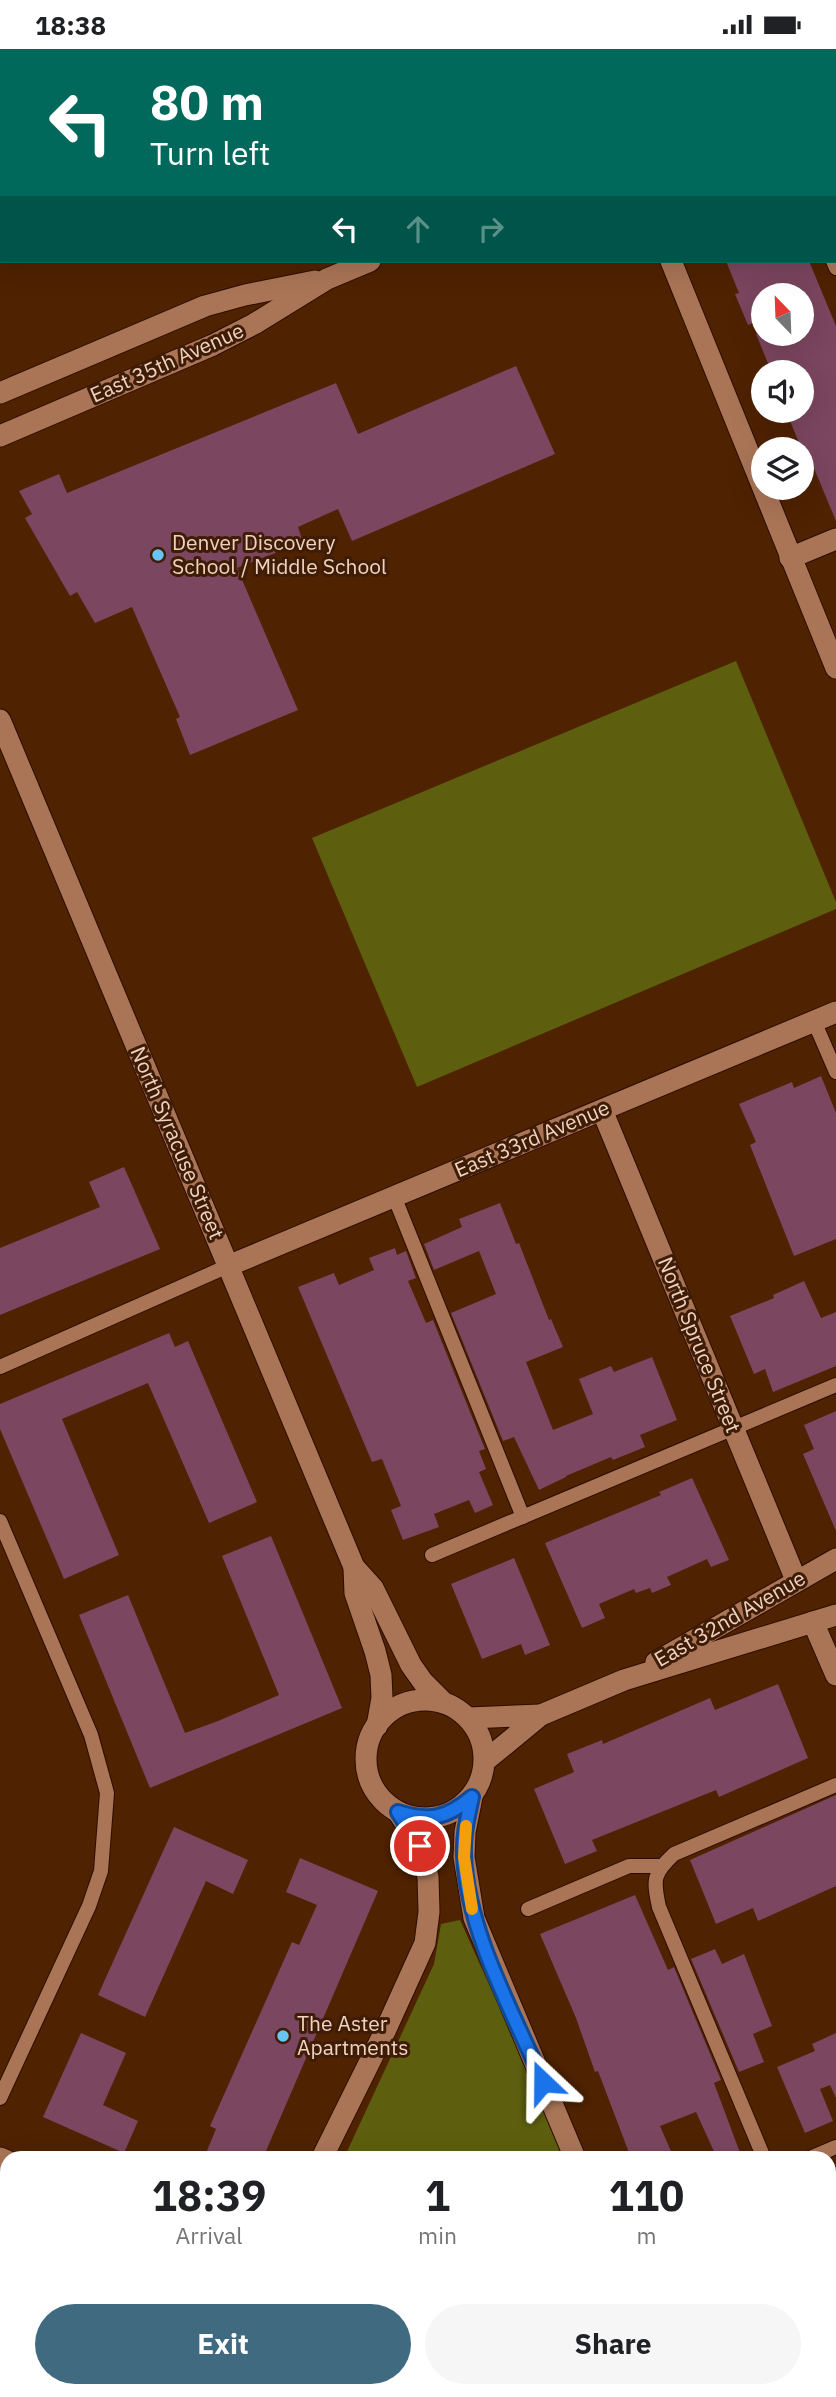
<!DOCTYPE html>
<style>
:root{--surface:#fff;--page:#f6f6f6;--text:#202124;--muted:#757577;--accent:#406a80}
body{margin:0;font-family:"IBM Plex Sans",sans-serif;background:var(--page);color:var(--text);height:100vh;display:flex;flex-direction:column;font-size:26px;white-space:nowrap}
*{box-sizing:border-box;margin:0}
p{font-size:23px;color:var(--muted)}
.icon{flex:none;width:38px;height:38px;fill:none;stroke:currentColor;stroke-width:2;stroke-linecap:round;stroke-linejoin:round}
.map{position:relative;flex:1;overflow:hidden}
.details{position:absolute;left:0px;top:2102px;width:836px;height:247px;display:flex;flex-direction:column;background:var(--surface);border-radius:21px 21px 0 0;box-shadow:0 7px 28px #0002}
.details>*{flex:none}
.banner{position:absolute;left:0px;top:0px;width:836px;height:214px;box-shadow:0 7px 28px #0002;background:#00695c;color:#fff;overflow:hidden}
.needle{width:46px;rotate:337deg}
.tools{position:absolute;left:751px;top:234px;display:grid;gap:14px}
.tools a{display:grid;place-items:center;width:63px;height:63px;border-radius:50%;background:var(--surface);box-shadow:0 7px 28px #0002;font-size:35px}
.pin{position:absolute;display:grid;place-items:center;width:60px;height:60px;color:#fff;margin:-30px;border:4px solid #fff;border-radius:50%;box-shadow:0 2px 7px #0007}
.me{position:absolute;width:77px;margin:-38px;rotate:337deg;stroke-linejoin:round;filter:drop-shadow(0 0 5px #0008)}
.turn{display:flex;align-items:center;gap:24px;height:147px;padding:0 35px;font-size:32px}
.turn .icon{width:91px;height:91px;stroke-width:2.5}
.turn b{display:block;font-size:49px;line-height:60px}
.lanes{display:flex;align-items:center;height:66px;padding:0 35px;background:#0003;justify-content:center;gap:35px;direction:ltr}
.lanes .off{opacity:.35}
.eta{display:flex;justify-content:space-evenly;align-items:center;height:119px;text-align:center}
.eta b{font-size:42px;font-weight:800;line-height:49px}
.action{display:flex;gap:14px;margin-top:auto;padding:14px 35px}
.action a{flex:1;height:80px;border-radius:42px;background:var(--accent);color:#fff;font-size:28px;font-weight:800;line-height:80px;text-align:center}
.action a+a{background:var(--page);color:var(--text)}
.status{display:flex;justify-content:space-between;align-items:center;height:49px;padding:0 35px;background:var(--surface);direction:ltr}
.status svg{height:19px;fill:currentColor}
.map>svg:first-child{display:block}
.green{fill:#5d5f0e}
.building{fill:#7b465f}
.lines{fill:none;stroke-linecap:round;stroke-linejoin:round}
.service-casing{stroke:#2e0d00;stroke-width:16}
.minor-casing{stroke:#2e0d00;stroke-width:23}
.tertiary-casing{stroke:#2e0d00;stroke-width:23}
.secondary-casing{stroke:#2e0d00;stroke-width:23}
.service{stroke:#aa7557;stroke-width:14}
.minor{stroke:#aa7557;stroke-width:21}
.tertiary{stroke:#aa7557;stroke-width:21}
.secondary{stroke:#aa7557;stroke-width:21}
.route-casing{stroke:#114b97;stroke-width:18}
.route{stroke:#1a73e8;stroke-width:12}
.slow{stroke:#f59e0b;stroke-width:12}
.poi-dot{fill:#68c4f0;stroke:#3f1c05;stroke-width:2.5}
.labels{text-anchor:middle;stroke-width:6;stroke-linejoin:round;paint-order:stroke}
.street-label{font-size:21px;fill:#efd2c1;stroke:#3f1c05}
.poi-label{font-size:21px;fill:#efd2c1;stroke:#3f1c05;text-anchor:start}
</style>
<div class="status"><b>18:38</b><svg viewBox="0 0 49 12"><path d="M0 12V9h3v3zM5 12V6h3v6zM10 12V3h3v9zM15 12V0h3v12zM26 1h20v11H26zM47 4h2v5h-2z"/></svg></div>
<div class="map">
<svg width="836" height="2348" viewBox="0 0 836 2348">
<rect width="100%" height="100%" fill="#4f2201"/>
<!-- green -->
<g class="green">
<path d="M 736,612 L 836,853 L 836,860 L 417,1038 L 312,789 Z"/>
<path d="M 460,1871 L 567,2109 L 344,2109 L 434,1915 L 441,1875 Z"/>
<path d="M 0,2129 L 7,2133 L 7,2289 L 0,2290 Z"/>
</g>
<!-- building -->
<g class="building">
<path d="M 726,212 L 809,212 L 836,277 L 836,472 L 806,400 L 802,401 L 788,367 L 802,362 L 802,324 L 772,324 L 756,285 L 802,285 L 802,247 L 763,247 L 763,270 L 748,276 L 735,245 L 739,244 Z"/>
<path d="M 516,317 L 555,405 L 352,492 L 338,460 L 298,478 L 303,493 L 237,519 L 298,661 L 190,706 L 176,670 L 180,668 L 132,558 L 95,574 L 77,543 L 70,547 L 25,469 L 32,465 L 19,442 L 59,425 L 67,444 L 336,334 L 358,385 Z"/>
<path d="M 821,1027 L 836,1064 L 836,1190 L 794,1207 L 750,1096 L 756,1093 L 739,1055 L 792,1033 L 794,1039 Z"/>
<path d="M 124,1118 L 160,1200 L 0,1266 L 0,1199 L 100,1158 L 89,1133 Z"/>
<path d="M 500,1154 L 516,1195 L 519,1194 L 549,1271 L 551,1270 L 563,1298 L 526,1313 L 553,1381 L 593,1365 L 579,1330 L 611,1317 L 614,1323 L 652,1308 L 677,1371 L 640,1386 L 645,1398 L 613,1411 L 611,1408 L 566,1427 L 566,1428 L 539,1441 L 514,1388 L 503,1392 L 451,1264 L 496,1245 L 479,1202 L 434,1221 L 424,1195 L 462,1178 L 459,1170 Z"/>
<path d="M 395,1199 L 397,1206 L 406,1202 L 416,1229 L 408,1232 L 426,1274 L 433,1271 L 485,1400 L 479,1402 L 486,1420 L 479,1423 L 493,1456 L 475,1464 L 469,1451 L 434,1465 L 439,1478 L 403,1491 L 391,1461 L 401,1457 L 382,1410 L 372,1413 L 298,1238 L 334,1224 L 339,1236 L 374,1221 L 369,1209 Z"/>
<path d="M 804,1232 L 821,1269 L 836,1263 L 836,1317 L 773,1343 L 765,1320 L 754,1325 L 730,1267 L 774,1249 L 773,1246 Z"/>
<path d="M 169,1284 L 175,1298 L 188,1292 L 257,1453 L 209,1474 L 148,1334 L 62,1370 L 119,1506 L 64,1530 L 0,1380 L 0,1355 Z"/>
<path d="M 836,1362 L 836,1482 L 803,1405 L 814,1400 L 804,1376 Z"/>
<path d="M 692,1429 L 729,1511 L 711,1518 L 707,1510 L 667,1528 L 671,1536 L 652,1544 L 650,1539 L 636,1544 L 634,1540 L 599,1555 L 605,1569 L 582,1579 L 545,1494 L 661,1446 L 659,1443 Z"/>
<path d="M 271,1487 L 342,1659 L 150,1739 L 79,1566 L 128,1546 L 185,1684 L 218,1672 L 279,1646 L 222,1507 Z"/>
<path d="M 514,1509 L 550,1596 L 525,1606 L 521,1595 L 482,1610 L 451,1535 Z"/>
<path d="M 778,1635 L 808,1709 L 719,1748 L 716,1741 L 592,1791 L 597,1802 L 565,1815 L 534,1740 L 574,1723 L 567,1705 L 602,1691 L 603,1695 L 710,1649 L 715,1661 Z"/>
<path d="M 836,1746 L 836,1837 L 758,1872 L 753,1859 L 716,1875 L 690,1811 Z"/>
<path d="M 174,1778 L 248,1811 L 233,1845 L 206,1832 L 145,1968 L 98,1946 Z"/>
<path d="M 300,1809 L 378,1842 L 263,2109 L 204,2109 L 216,2080 L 210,2077 L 292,1893 L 299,1896 L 317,1856 L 286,1843 Z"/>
<path d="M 635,1846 L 668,1921 L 674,1918 L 721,2031 L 714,2034 L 742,2109 L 717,2109 L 696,2063 L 660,2077 L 674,2109 L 631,2109 L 598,2022 L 595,2023 L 576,1969 L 540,1885 Z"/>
<path d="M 715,1900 L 722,1915 L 744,1905 L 772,1977 L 753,1985 L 764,2013 L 739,2023 L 691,1910 Z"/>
<path d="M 81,1984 L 126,2004 L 103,2056 L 138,2072 L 124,2104 L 43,2068 Z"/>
<path d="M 836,1984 L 836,2049 L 830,2036 L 820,2040 L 833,2072 L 805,2084 L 777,2018 L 815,2002 L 812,1995 Z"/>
</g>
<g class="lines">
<!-- service casing -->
<g class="service-casing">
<g id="service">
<path d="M 515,0 L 517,2"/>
<path d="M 780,0 L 783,2"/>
<path d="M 699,2 L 703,0"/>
<path d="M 833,212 L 836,219"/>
<path d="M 814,972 L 836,1023"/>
<path d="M 394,1147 L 523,1468"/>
<path d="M 0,1318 L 228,1217"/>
<path d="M 0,1472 L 91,1686 L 107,1744 L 101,1822 L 89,1857 L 0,2049"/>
<path d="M 432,1506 L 836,1336"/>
<path d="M 528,1860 L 629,1817 L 661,1817"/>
<path d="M 764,2109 L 659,1858 C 653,1830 653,1825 674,1805 L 836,1736"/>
<path d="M 810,2109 L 836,2098"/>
</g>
</g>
<!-- minor casing -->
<g class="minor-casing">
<g id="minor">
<path d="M 671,212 L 836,619"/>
<path d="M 790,509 L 836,490"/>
<path d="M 602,1061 L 796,1531"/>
<path d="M 228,1217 L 836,963"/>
<path d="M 813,1573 L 836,1626"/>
<path d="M 656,1613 L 836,1510"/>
<path d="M 469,1669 L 541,1666"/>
<path d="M 485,1712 L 541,1666 L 624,1631 L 836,1566"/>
</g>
</g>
<!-- tertiary casing -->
<g class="tertiary-casing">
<g id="tertiary">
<path d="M 801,2 L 804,0"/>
<path d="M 835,49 L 836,49"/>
<path d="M 0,344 L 205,257 L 245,246 L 315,232"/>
<path d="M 0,387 L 213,296 L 254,275 L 327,230 L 370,212"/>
<path d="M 0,671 L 354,1518 L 373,1539 L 411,1616 L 423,1633 L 444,1654"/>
<path d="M 354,1518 L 355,1544 L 375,1602 L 381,1626 L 382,1649 L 377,1677"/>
<circle cx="425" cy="1710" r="59"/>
<path d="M 472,1748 L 465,1783 L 464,1808 L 474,1869 L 575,2109"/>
<path d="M 322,2109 L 386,1980 L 425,1894 L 429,1863 L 428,1828 L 420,1796 L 398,1763"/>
<path d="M 676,2342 L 678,2348"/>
<path d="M 247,2348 L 247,2342"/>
</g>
</g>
<!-- secondary casing -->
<g class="secondary-casing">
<g id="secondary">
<path d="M 0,2109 L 7,2112"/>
<path d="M 830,2228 L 836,2225"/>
<path d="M 830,2301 L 836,2298"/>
<path d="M 0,2319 L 7,2318"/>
<path d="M 296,2342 L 330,2348"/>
<path d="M 693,2348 L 717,2342"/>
</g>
</g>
<!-- service -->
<use href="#service" class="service"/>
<!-- minor -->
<use href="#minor" class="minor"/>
<!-- tertiary -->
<use href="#tertiary" class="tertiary"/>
<!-- secondary -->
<use href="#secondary" class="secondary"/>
</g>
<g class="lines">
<!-- route casing -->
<g class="route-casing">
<path id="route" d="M 420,1797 L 398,1763 C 430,1773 447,1769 472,1748 C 468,1767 463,1786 464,1806 C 467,1882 513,1963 543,2033"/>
</g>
<!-- route -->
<use href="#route" class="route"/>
<!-- slow -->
<path class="slow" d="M 466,1777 L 464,1808 L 472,1860"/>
</g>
<!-- markers -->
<g class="poi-dot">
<circle cx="158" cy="506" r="7"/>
<circle cx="283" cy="1987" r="7"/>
</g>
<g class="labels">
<!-- street labels -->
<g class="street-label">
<text transform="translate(167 314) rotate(-24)" y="7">East 35th Avenue</text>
<text transform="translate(532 1090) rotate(-23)" y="7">East 33rd Avenue</text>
<text transform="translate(177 1094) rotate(67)" y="7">North Syracuse Street</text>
<text transform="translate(699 1296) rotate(68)" y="7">North Spruce Street</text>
<text transform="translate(730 1570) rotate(-30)" y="7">East 32nd Avenue</text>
</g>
<!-- poi labels -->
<g class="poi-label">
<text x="172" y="501">Denver Discovery<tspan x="172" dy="24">School / Middle School</tspan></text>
<text x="297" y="1982">The Aster<tspan x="297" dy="24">Apartments</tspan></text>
</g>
</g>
</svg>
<div class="tools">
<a><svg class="needle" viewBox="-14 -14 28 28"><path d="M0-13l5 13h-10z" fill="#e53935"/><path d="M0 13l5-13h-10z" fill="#757577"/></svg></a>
<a><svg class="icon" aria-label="sound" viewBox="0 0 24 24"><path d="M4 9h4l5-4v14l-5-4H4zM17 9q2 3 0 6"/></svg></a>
<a><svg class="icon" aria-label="layers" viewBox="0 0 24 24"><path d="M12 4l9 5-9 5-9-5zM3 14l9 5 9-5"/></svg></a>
</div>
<div class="pin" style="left:420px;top:1797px;background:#d93025"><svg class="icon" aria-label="arrive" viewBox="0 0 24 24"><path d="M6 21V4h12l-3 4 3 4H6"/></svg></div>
<svg class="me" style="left:543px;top:2033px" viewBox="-20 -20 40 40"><path d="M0-17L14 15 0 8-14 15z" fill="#1a73e8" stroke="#fff" stroke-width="4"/></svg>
<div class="banner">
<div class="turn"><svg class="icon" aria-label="left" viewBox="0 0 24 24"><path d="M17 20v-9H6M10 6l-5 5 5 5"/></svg><div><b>80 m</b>Turn left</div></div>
<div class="lanes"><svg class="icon" aria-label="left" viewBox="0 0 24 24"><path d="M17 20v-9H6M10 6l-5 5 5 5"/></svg><svg class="icon off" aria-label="ahead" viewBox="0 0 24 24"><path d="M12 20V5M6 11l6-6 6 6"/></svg><svg class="icon off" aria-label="right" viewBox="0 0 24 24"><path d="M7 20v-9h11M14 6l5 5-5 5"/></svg></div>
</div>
<section class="details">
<div class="eta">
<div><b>18:39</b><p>Arrival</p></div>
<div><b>1</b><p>min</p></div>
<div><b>110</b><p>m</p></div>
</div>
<div class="action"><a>Exit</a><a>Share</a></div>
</section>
</div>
